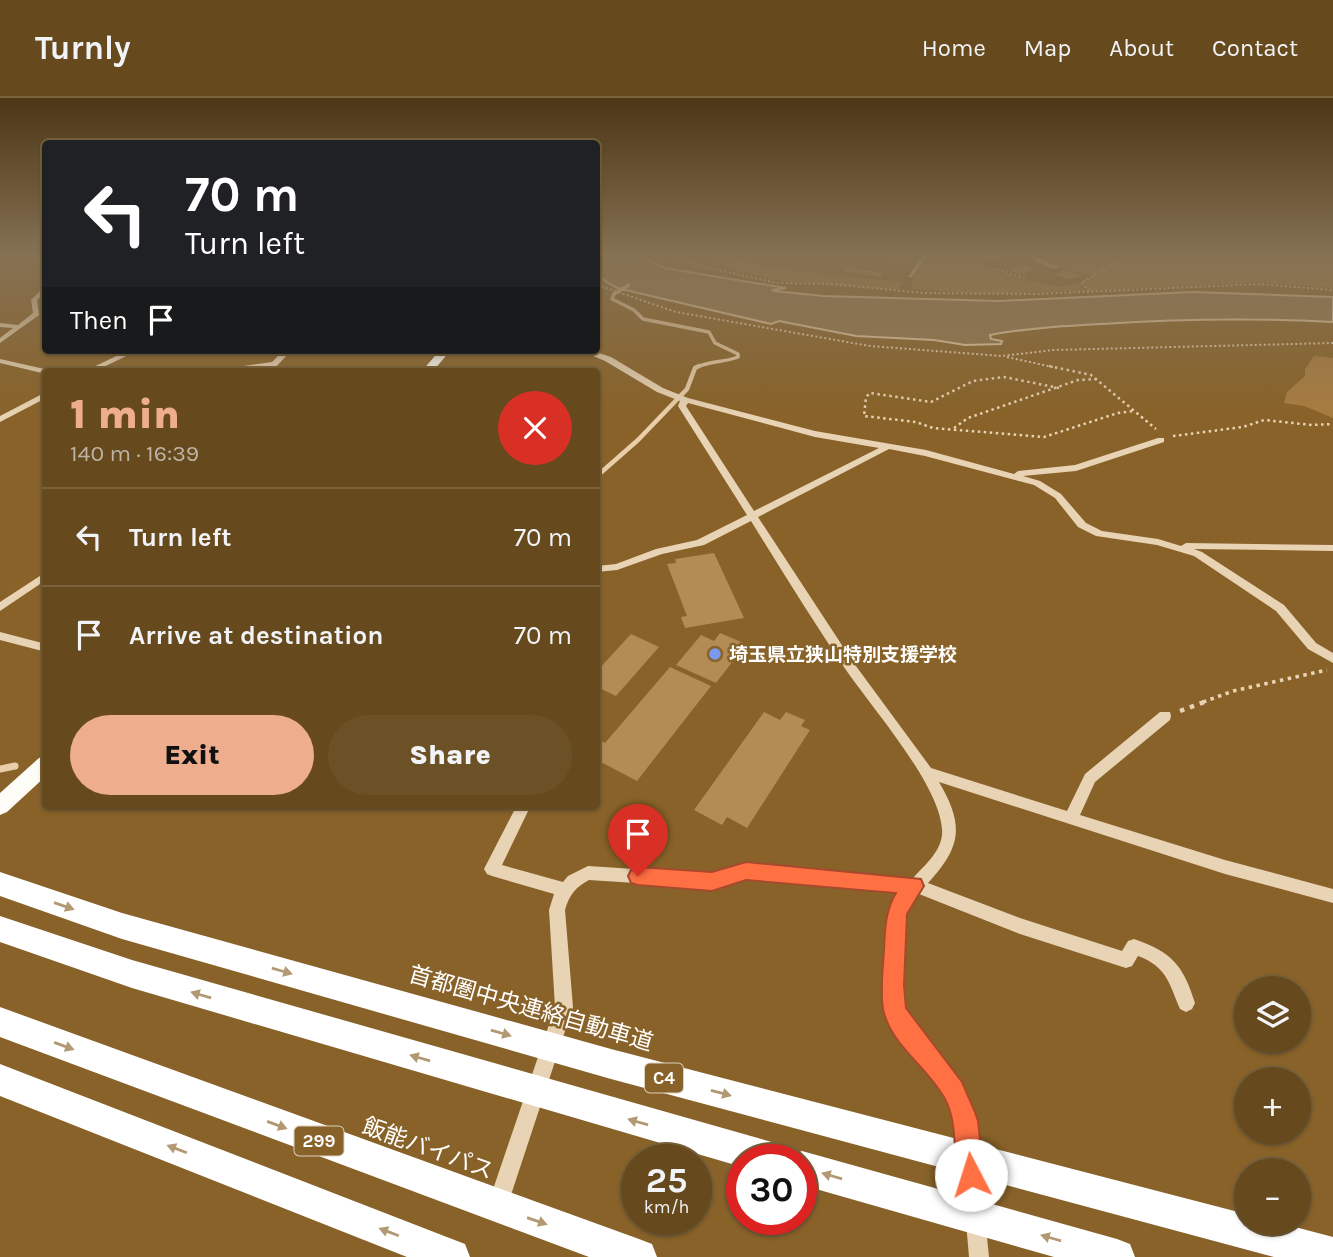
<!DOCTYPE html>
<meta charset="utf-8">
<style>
:root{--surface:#664a1e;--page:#6c5127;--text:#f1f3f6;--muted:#bcb3a4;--line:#79623c;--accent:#eead8d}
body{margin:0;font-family:Karla,"Noto Sans JP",sans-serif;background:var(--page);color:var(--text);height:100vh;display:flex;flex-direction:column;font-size:26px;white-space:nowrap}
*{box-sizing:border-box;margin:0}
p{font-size:23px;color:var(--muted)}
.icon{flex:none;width:38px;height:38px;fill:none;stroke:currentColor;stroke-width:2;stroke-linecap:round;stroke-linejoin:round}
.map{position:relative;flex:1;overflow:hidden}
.panel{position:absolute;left:42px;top:270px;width:558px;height:441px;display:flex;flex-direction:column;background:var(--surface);border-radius:7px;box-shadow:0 2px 5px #0004,0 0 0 2px var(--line)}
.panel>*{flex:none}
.banner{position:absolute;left:42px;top:42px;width:558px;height:214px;border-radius:7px;box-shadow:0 2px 5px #0004,0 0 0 2px var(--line);background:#202124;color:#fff;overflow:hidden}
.fabs{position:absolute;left:1234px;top:878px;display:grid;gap:14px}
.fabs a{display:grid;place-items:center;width:77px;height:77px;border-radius:50%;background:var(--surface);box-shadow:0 2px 5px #0004,0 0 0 2px var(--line);font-size:35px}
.speed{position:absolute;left:621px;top:1046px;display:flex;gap:14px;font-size:35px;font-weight:700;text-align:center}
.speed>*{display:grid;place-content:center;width:91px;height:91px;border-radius:50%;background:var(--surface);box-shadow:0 2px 5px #0004,0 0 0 2px var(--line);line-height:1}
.speed small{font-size:18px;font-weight:400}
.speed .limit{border:10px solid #d22;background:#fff;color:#111}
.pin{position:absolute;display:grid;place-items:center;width:60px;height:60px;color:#fff;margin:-72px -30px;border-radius:50% 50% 50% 0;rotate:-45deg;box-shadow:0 0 7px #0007}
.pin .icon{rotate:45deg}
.me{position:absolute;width:77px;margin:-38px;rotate:355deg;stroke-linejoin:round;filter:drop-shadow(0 0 5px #0008)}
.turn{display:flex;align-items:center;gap:24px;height:147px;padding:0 28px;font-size:32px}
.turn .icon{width:91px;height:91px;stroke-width:2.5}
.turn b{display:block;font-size:49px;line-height:60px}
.then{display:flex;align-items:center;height:66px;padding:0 28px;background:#0003;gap:14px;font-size:26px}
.round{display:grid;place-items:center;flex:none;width:74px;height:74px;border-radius:37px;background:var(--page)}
.overview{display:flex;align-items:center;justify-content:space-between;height:119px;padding:0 28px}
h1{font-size:42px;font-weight:800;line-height:52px;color:var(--accent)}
.action{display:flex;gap:14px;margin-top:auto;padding:14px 28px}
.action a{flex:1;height:80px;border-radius:42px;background:var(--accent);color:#111;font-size:28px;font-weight:800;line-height:80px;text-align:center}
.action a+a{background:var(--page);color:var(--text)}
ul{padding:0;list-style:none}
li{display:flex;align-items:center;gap:21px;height:98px;padding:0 28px;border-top:2px solid var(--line)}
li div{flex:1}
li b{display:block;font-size:26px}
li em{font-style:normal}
header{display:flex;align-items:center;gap:42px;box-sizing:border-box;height:98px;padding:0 35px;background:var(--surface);border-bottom:2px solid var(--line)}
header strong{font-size:33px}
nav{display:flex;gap:38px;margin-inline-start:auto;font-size:24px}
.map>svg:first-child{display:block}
.green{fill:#a77c40}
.water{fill:#92764e;stroke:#e9cea9;stroke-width:2}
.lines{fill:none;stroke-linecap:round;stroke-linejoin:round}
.stream-far2{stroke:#e9cea9;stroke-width:3.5}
.stream-far1{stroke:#e9cea9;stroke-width:4.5}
.stream{stroke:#e9cea9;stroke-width:7}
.building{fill:#b28b55}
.path-far3{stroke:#e9d3b5;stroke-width:2;stroke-dasharray:2 2.5;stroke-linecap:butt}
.path-far2{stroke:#e9d3b5;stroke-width:2.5;stroke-dasharray:2.5 3.5;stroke-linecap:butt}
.path-far1{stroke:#e9d3b5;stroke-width:3.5;stroke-dasharray:3.5 4.5;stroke-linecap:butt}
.path{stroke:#e9d3b5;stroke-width:4.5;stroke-dasharray:4.5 6;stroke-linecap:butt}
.minor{fill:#e9d3b5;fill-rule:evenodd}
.major{fill:#fefcf7;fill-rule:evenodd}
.highway{fill:#fff;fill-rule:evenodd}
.oneway{fill:#b29973}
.route{fill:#ff7043;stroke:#a6492c;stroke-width:2}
.poi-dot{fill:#7b99f0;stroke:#886228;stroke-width:2.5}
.labels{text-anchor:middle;stroke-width:5;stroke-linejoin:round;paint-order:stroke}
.shield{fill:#886228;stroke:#dbd0be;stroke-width:2}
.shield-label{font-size:18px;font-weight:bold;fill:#fff}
.poi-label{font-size:19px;font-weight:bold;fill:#fff;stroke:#886228;text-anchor:start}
.near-street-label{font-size:23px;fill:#fff;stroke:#886228}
</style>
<header>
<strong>Turnly</strong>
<nav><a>Home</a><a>Map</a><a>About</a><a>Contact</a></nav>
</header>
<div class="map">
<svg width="1333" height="1159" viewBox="0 0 1333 1159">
<rect width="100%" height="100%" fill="#886228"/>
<!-- green -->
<g class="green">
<path d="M 939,155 L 968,155 L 993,171 L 1025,182 L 1062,189 L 1077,185 L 1086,193 L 982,196 L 913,191 L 911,183 L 927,160 Z"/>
<path d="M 1033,155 L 1130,155 L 1119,162 L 1132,155 L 1315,155 L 1333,160 L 1333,190 L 1256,184 L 1089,193 L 1081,185 L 1091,178 L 1045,165 Z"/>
<path d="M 730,159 L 769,170 L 903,184 L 897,192 L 774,182 L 737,173 L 715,165 L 717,161 Z"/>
<path d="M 1314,258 L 1333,260 L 1333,320 L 1304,308 L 1284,305 L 1287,294 L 1305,278 L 1305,271 Z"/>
</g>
<!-- water -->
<path class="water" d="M 597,155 L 635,155 L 664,170 L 786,190 L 772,192 L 775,193 L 823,198 L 999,203 L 1193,194 L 1333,199 L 1333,224 C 1256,220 1179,221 1102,226 C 1065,228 1027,230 990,237 L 991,241 L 1002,243 L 1001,246 L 965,247 L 934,242 L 856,238 L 779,223 L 771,226 L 617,190 L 597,178 Z"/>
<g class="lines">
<!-- stream-far2 -->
<path class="stream-far2" d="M 629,187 L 614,196 L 612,201 L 634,212 L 643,221 L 709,234 L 715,245 L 738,256 L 738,259 C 723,265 710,262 695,270"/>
<!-- stream-far1 -->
<path class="stream-far1" d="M 597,378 L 638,342 L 687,291 L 695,270 L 699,268"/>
<!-- stream -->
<path class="stream" d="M 0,671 L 15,668"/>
</g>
<!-- building -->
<g class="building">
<path d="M 893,155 L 914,155 L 910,165 L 906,166 L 888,163 Z"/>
<path d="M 1022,166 L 1036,170 L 1022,177 L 1009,173 Z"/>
<path d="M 846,169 L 883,175 L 880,179 L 843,173 Z"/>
<path d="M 1063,172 L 1076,176 L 1084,178 L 1068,181 L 1056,177 Z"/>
<path d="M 714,455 L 744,520 L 685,530 L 681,519 L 687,518 L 667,466 L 676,465 L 675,461 Z"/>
<path d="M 720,535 L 746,546 L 716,585 L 676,567 L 701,537 L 714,543 Z"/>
<path d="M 631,536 L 659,549 L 616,598 L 597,589 L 597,573 Z"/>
<path d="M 670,569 L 711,588 L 637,683 L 597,662 L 597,641 L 605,645 Z"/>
<path d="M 764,614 L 780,622 L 786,614 L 805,622 L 801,628 L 810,632 L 747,730 L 727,719 L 722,727 L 694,712 Z"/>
</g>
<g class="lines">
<!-- path-far3 -->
<g class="path-far3">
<path d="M 664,155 L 709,170 L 777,185 L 830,186 L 924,195 L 1037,196 L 1259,186 L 1333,192"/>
<path d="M 1326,155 L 1333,157"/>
<path d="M 993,170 L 1027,181"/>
<path d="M 597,187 L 676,214 L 870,248 L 1002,258 L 1053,252 L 1333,245"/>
<path d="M 1089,193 L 1081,185 L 1132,155"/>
<path d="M 1007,259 L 1057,270"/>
</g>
<!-- path-far2 -->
<g class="path-far2">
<path d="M 1049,268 L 1091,277 L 1156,331"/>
<path d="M 1059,290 L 1004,279 L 973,283 L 931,304 L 870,295 L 866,299 L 864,318 L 916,324 L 933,330 L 1044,339 L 1118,315 L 1134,313"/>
<path d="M 954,330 L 968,320 L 1078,282 L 1098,281"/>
<path d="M 1173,338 L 1243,329 L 1264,322 L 1312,327 L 1333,326"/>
</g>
<!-- path-far1 -->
<path class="path-far1" d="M 1203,604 L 1233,593 L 1327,572"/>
<!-- path -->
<path class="path" d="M 1180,613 L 1207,603"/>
<!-- minor -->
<g class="minor">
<path d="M 929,155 L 938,155 L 926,160 L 912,179 L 908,179 L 922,158 Z"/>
<path d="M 970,155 L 988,158 L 1010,155 L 988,162 Z"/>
<path d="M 1027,155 L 1034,155 L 1039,161 L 1058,169 L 1055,171 L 1035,163 Z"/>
<path d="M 46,187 L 46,193 L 37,202 L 39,217 L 0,245 L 0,240 L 13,230 L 0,229 L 0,225 L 18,227 L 33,215 L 31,202 Z"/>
<path d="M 129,252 L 139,252 L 95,273 L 85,273 Z"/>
<path d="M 284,252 L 292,252 L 272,273 L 264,273 L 267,269 L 239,273 L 218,273 L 222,271 L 272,264 Z"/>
<path d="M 579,252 L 590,252 L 611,259 L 663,290 L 688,300 L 815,333 L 926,352 L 1014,376 L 1018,373 L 1075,367 L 1158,340 L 1164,340 L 1164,344 L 1076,373 L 1023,378 L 1040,383 L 1061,396 L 1086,425 L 1102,433 L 1158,441 L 1181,448 L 1186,445 L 1333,447 L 1333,453 L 1194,451 L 1202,454 L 1284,507 L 1316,545 L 1333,555 L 1333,565 L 1308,551 L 1276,513 L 1194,458 L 1157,447 L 1096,438 L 1078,429 L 1055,400 L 1034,387 L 925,358 L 889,351 L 758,419 L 853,564 L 931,670 L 1067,713 L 1085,676 L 1160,614 L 1170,614 L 1171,618 L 1170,622 L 1095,684 L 1080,717 L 1225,762 L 1333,791 L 1333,805 L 1225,776 L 939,684 C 964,727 962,748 928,785 L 1020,820 L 1122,853 L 1128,843 L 1134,841 C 1172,854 1183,867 1195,905 L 1192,911 L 1186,914 L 1180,911 C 1169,885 1167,869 1138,858 L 1132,868 L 1126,870 L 1020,836 L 919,796 C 914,801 908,808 906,814 C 900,831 900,904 907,920 L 960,986 L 975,1022 L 989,1159 L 969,1159 L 957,1022 L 946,1000 L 895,932 L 886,912 L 885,887 L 889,816 L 902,793 L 745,780 L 712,790 L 589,782 C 576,789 569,797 565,812 L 573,909 L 508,1106 L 505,1113 L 498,1116 L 491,1113 L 488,1106 L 555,909 L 549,812 L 554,796 L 492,778 L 487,776 L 484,771 L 517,707 L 531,707 L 502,767 L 563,784 L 568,778 L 588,768 L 712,776 L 745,766 L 913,780 C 926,766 944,751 942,731 C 939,686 873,611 846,572 C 813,523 782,473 751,423 L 704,447 L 662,456 L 617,472 L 597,474 L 597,468 L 616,466 L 656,451 L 697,442 L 747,417 L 678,308 L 680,303 L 657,294 L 605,263 ZM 688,305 L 815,339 L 879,350 L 754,413 L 686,308 Z"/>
<path d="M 0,261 L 49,272 L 49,273 L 46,273 L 46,276 L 0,265 Z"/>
<path d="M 46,294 L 46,300 L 0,324 L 0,318 Z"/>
<path d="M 46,474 L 46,482 L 0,513 L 0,504 Z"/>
<path d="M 0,534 L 46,546 L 46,554 L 0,542 Z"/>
</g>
<!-- major -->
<g class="major">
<path d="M 440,252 L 451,252 L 433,273 L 422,273 Z"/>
<path d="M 46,658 L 46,678 L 7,714 L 0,717 L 0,695 L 39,660 Z"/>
</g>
<!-- highway -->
<g class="highway">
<path d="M 0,774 L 122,815 L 611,951 L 1246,1116 L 1246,1125 L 1280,1125 L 1333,1139 L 1333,1159 L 1274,1159 L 611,981 L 122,841 L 0,798 Z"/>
<path d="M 0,818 L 132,862 L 775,1045 L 787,1050 L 790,1058 L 802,1053 L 1117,1141 L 1130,1146 L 1135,1159 L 1054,1159 L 802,1087 L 802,1062 L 742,1062 L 742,1069 L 132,890 L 0,844 Z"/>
<path d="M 0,909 L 639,1141 L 652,1146 L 657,1159 L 589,1159 L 0,939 Z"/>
<path d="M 0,966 L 452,1141 L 465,1146 L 470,1159 L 407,1159 L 0,998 Z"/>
</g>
</g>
<!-- one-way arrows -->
<defs><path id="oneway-solid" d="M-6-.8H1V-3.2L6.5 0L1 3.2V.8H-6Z" transform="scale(1.75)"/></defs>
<g class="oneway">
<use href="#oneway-solid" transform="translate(64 808) rotate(19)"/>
<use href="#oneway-solid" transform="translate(282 873) rotate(16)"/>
<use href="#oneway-solid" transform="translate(201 897) rotate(-164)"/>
<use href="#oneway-solid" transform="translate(501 935) rotate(16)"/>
<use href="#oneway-solid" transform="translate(64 948) rotate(20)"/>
<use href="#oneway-solid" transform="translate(420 960) rotate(-164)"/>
<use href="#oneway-solid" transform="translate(721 995) rotate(15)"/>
<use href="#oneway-solid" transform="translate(638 1024) rotate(-164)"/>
<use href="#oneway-solid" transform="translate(277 1027) rotate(20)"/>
<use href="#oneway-solid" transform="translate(177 1051) rotate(-159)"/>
<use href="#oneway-solid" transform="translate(832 1078) rotate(-164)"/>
<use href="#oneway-solid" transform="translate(537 1123) rotate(19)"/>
<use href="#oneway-solid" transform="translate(389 1134) rotate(-159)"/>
<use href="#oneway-solid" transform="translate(1051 1140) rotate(-164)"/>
</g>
<!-- sky -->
<linearGradient id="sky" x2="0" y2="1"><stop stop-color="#4b3616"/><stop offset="0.49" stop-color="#857153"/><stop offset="1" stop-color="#857153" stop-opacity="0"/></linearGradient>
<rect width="1333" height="318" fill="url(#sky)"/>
<!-- route -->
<path class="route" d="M 746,764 L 921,781 L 924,788 L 907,816 L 904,887 L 906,910 L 962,984 L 975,1014 L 978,1023 L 984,1077 L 980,1086 L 971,1090 L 962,1086 C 951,1060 959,1030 946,1003 C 930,971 890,947 883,911 C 880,891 883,871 884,852 C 885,832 885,813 896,795 L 746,782 L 712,793 L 638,787 L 631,785 L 628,778 L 631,772 L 638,769 L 712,774 Z"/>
<!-- markers -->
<circle class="poi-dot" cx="715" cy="556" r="7"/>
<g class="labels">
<!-- shield labels -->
<g class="shield">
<rect x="645" y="965.5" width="38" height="29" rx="5"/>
<rect x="294.5" y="1028.5" width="49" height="29" rx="5"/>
</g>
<g class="shield-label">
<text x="664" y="986">C4</text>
<text x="319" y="1049">299</text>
</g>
<!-- poi labels -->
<g class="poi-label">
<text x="729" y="563">埼玉県立狭山特別支援学校</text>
</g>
<!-- near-street labels -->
<g class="near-street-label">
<text transform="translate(531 910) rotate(16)" y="8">首都圏中央連絡自動車道</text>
<text transform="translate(428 1050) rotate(20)" y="8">飯能バイパス</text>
</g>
</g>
</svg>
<div class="fabs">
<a><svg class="icon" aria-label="layers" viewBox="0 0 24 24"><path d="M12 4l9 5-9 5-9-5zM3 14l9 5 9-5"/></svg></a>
<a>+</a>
<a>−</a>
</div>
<div class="speed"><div>25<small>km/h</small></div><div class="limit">30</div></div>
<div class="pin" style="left:638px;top:778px;background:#d93025"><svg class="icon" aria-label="arrive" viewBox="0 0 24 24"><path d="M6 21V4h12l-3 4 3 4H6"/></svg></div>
<svg class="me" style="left:971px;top:1077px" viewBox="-20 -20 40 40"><circle r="19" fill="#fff"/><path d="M0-13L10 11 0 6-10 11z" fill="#ff7043"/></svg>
<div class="banner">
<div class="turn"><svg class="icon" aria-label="left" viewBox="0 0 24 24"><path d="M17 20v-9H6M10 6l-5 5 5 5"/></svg><div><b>70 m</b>Turn left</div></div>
<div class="then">Then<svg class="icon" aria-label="arrive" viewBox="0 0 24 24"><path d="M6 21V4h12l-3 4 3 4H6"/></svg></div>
</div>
<section class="panel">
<div class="overview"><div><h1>1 min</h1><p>140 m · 16:39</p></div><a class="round" style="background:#d93025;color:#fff"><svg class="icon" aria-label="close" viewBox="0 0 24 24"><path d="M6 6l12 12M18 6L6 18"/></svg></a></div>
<ul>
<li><svg class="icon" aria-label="left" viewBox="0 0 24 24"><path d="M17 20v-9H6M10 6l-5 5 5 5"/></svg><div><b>Turn left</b></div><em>70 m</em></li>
<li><svg class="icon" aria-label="arrive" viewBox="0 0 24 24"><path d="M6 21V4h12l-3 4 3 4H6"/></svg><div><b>Arrive at destination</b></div><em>70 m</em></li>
</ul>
<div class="action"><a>Exit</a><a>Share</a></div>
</section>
</div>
